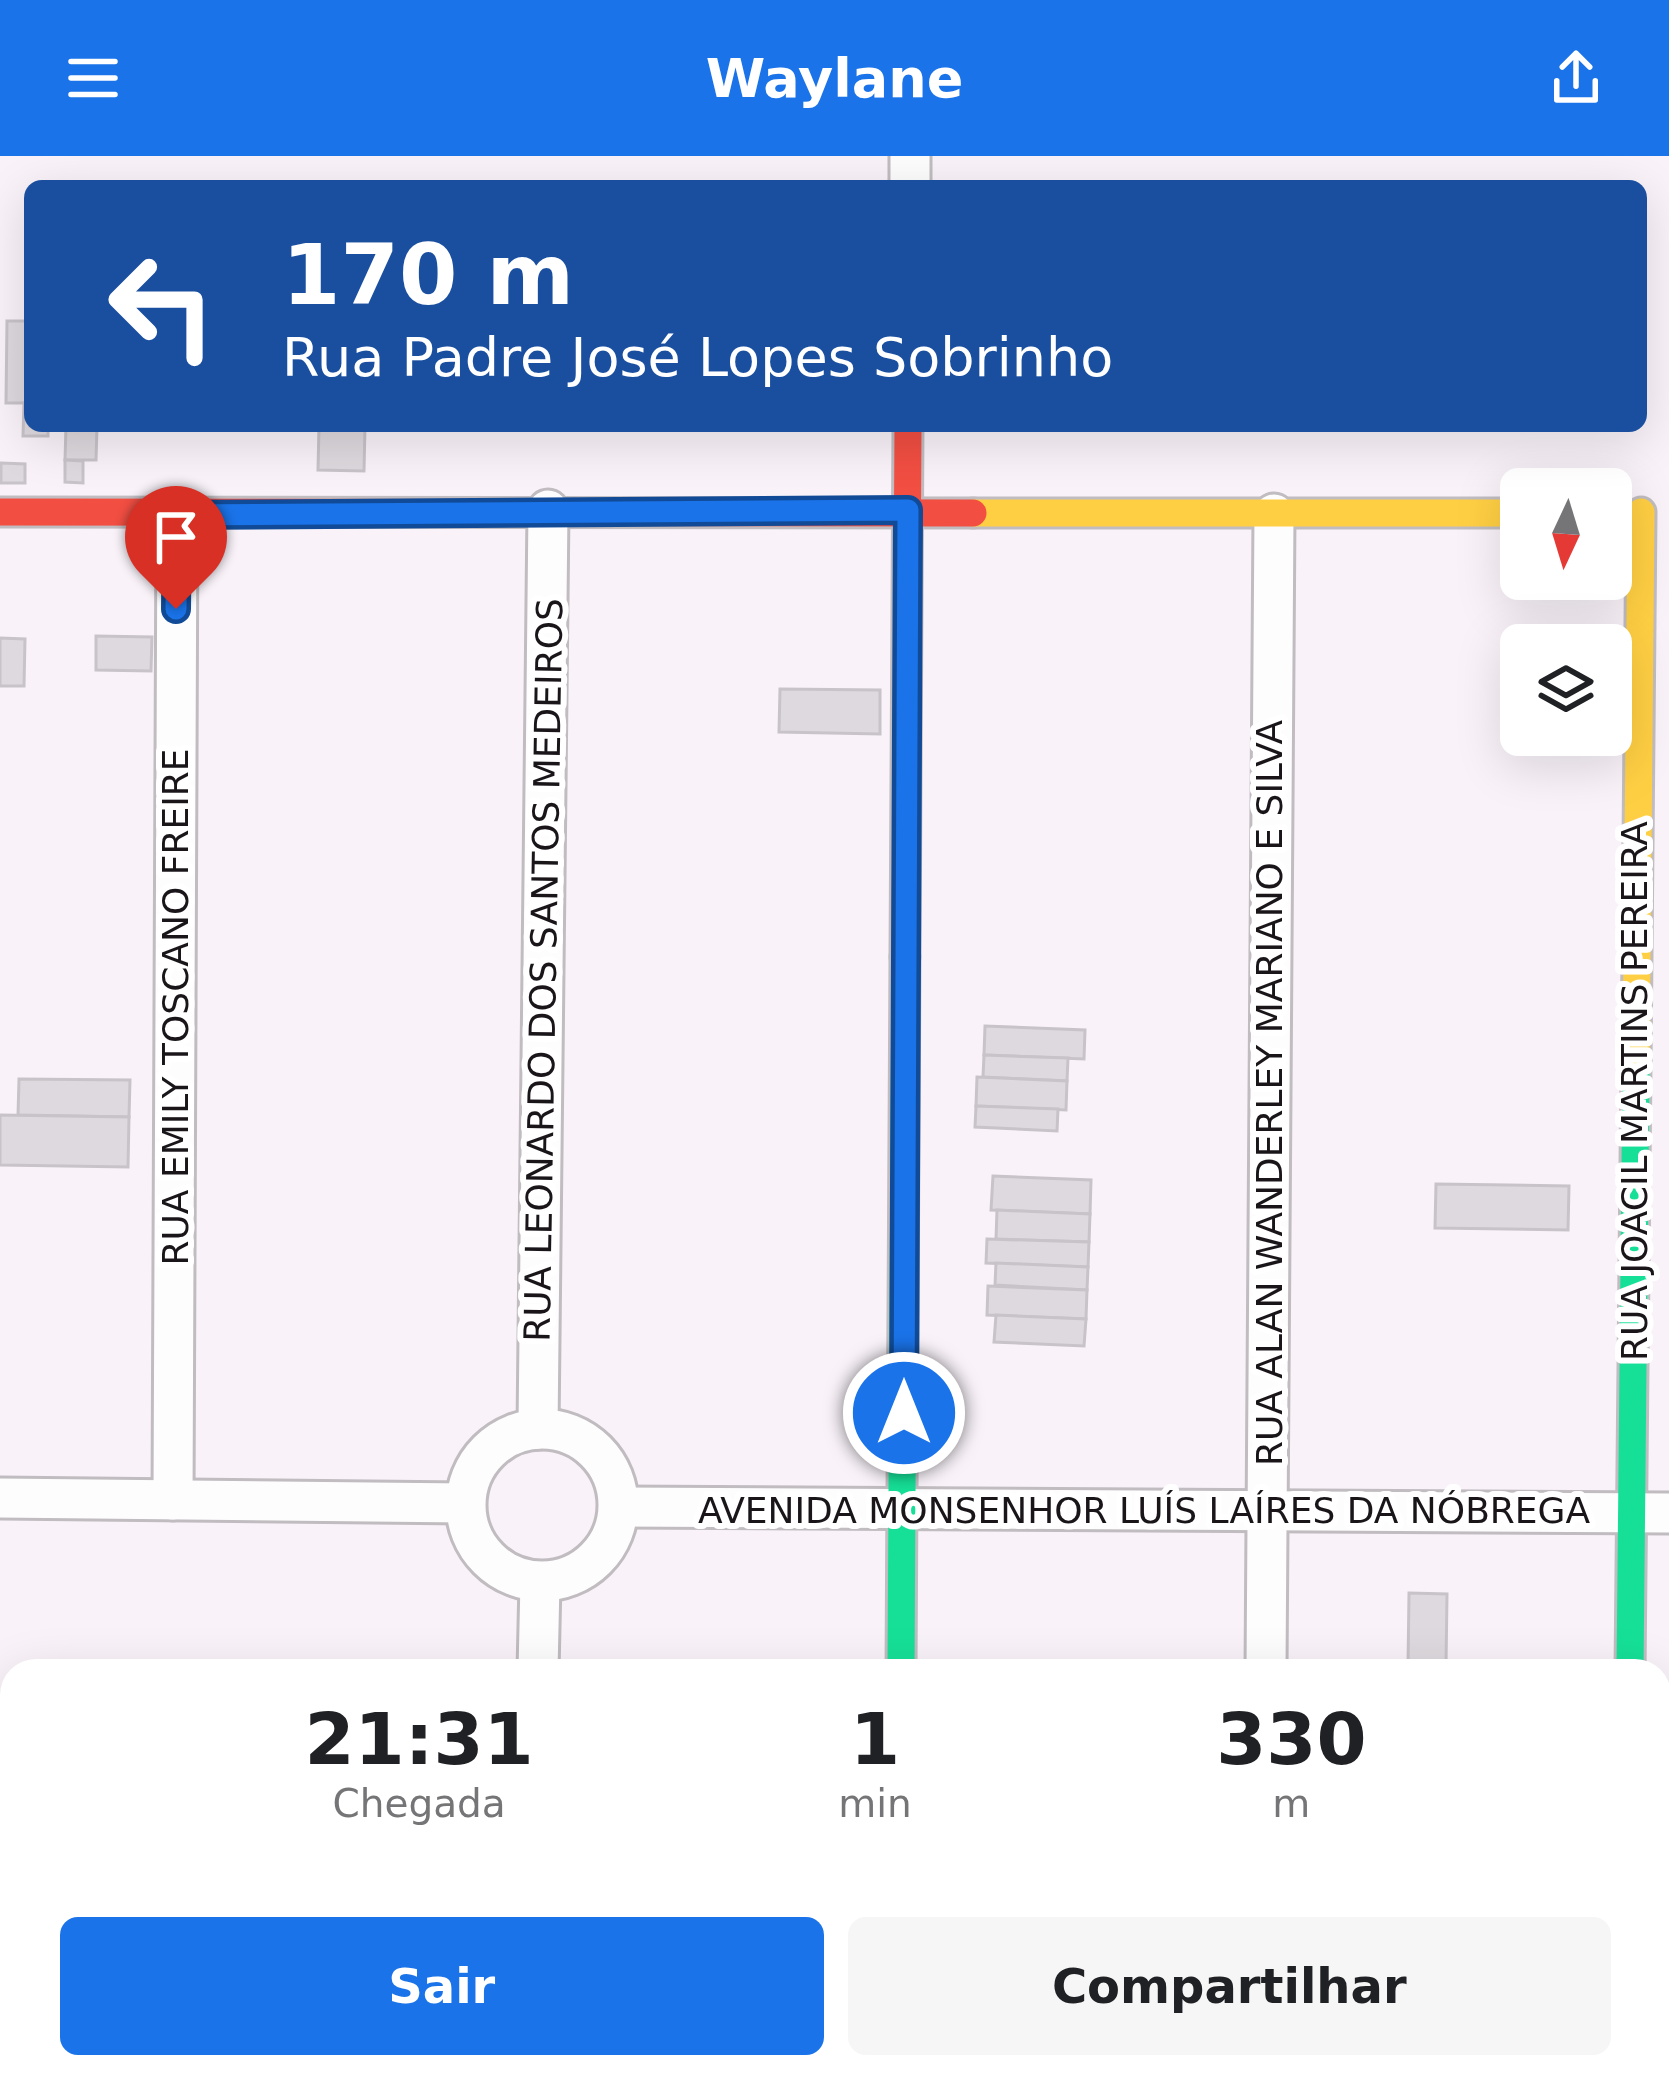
<!DOCTYPE html>
<html lang="pt">
<meta charset="utf-8">
<style>
:root{--surface:#fff;--page:#f6f6f6;--text:#202124;--muted:#757577;--accent:#1a73e8}
body{margin:0;font-family:"DejaVu Sans",sans-serif;background:var(--page);color:var(--text);height:100vh;display:flex;flex-direction:column;font-size:45px;white-space:nowrap}
*{box-sizing:border-box;margin:0}
p{font-size:39px;color:var(--muted)}
.icon{flex:none;width:66px;height:66px;fill:none;stroke:currentColor;stroke-width:2;stroke-linecap:round;stroke-linejoin:round}
.map{position:relative;flex:1;overflow:hidden}
.panel{position:absolute;left:0px;top:1503px;width:1671px;height:420px;display:flex;flex-direction:column;background:var(--surface);border-radius:36px 36px 0 0;box-shadow:0 12px 48px #0002}
.panel>*{flex:none}
.hud{position:absolute;left:24px;top:24px;width:1623px;height:252px;border-radius:18px;box-shadow:0 12px 48px #0002;background:#1a4fa0;color:#fff;overflow:hidden}
.needle{width:78px;rotate:184deg}
.buttons{position:absolute;left:1500px;top:312px;display:grid;gap:24px}
.buttons a{display:grid;place-items:center;width:132px;height:132px;border-radius:18px;background:var(--surface);box-shadow:0 12px 48px #0002;font-size:60px}
.pin{position:absolute;display:grid;place-items:center;width:102px;height:102px;color:#fff;margin:-123px -51px;border-radius:50% 50% 50% 0;rotate:-45deg;box-shadow:0 0 12px #0007}
.pin .icon{rotate:45deg}
.me{position:absolute;width:132px;margin:-66px;rotate:0deg;stroke-linejoin:round;filter:drop-shadow(0 0 9px #0008)}
.turn{display:flex;align-items:center;gap:42px;height:252px;padding:0 60px;font-size:54px}
.turn .icon{width:156px;height:156px;stroke-width:2.5}
.turn b{display:block;font-size:84px;line-height:102px}
.eta{display:flex;justify-content:space-evenly;align-items:center;height:204px;text-align:center}
.eta b{font-size:72px;font-weight:700;line-height:84px}
.button{display:flex;gap:24px;margin-top:auto;padding:24px 60px}
.button a{flex:1;height:138px;border-radius:18px;background:var(--accent);color:#fff;font-size:48px;font-weight:700;line-height:138px;text-align:center}
.button a+a{background:var(--page);color:var(--text)}
header{display:flex;justify-content:space-between;align-items:center;height:156px;padding:0 60px;background:var(--accent);color:#fff;font-size:54px;font-weight:700}
.map>svg:first-child{display:block}
.building{fill:#ded9de;stroke:#c8c3c8;stroke-width:3}
.lines{fill:none;stroke-linecap:round;stroke-linejoin:round}
.street-casing{stroke:#c0bcc0;stroke-width:45}
.fast-casing{stroke:#c0bcc0;stroke-width:33}
.slow-casing{stroke:#c0bcc0;stroke-width:33}
.jam-casing{stroke:#c0bcc0;stroke-width:33}
.street{stroke:#fefdfe;stroke-width:39}
.fast{stroke:#16e098;stroke-width:27}
.slow{stroke:#ffcf43;stroke-width:27}
.jam{stroke:#f24e42;stroke-width:27}
.route-casing{stroke:#114b97;stroke-width:30}
.route{stroke:#1a73e8;stroke-width:21}
.labels{text-anchor:middle;stroke-width:12;stroke-linejoin:round;paint-order:stroke}
.street-label{font-size:36px;fill:#191519;stroke:#fff}
</style>
<header><svg class="icon" aria-label="menu" viewBox="0 0 24 24"><path d="M4 6h16M4 12h16M4 18h16"/></svg>Waylane<svg class="icon" aria-label="share" viewBox="0 0 24 24"><path d="M12 15V3M7 8l5-5 5 5M5 13v7h14v-7"/></svg></header>
<div class="map">
<svg width="1669" height="1923" viewBox="0 0 1669 1923">
<rect width="100%" height="100%" fill="#f9f3f9"/>
<!-- building -->
<g class="building">
<path d="M 7,165 L 30,165 L 30,247 L 6,247 Z"/>
<path d="M 24,247 L 30,247 L 30,270 L 48,270 L 48,280 L 23,280 Z"/>
<path d="M 66,270 L 97,270 L 96,304 L 65,304 Z"/>
<path d="M 319,270 L 365,270 L 364,315 L 318,314 Z"/>
<path d="M 65,304 L 83,305 L 83,327 L 65,326 Z"/>
<path d="M 1,307 L 25,308 L 25,327 L 1,327 Z"/>
<path d="M 96,480 L 152,481 L 151,515 L 96,514 Z"/>
<path d="M 0,482 L 25,483 L 24,530 L 0,530 Z"/>
<path d="M 780,533 L 880,534 L 880,578 L 779,576 Z"/>
<path d="M 985,870 L 1085,874 L 1084,903 L 984,899 Z"/>
<path d="M 984,899 L 1068,902 L 1067,925 L 983,921 Z"/>
<path d="M 977,921 L 1067,925 L 1066,954 L 976,950 Z"/>
<path d="M 19,923 L 130,924 L 129,961 L 18,959 Z"/>
<path d="M 976,950 L 1058,953 L 1057,975 L 975,971 Z"/>
<path d="M 0,959 L 129,961 L 128,1011 L 0,1009 Z"/>
<path d="M 993,1020 L 1091,1024 L 1090,1058 L 991,1054 Z"/>
<path d="M 1436,1028 L 1569,1030 L 1568,1074 L 1435,1072 Z"/>
<path d="M 997,1054 L 1090,1058 L 1089,1086 L 996,1083 Z"/>
<path d="M 987,1083 L 1089,1086 L 1088,1111 L 986,1107 Z"/>
<path d="M 996,1107 L 1088,1111 L 1087,1134 L 995,1129 Z"/>
<path d="M 988,1130 L 1087,1134 L 1086,1163 L 987,1159 Z"/>
<path d="M 996,1159 L 1086,1163 L 1084,1190 L 994,1186 Z"/>
<path d="M 1409,1437 L 1447,1438 L 1446,1510 L 1408,1510 Z"/>
<path d="M 258,1912 L 287,1913 L 287,1923 L 258,1923 Z"/>
<path d="M 287,1913 L 314,1914 L 313,1923 L 287,1923 Z"/>
<path d="M 336,1915 L 386,1916 L 385,1923 L 336,1923 Z"/>
<path d="M 386,1916 L 439,1917 L 439,1923 L 385,1923 Z"/>
<path d="M 439,1917 L 487,1918 L 487,1923 L 439,1923 Z"/>
</g>
<g class="lines">
<!-- street casing -->
<g class="street-casing">
<g id="street">
<path d="M 910,30 L 910,0"/>
<circle cx="542" cy="1349" r="76"/>
<path d="M 538,1273 L 548,354"/>
<path d="M 0,1342 L 465,1347"/>
<path d="M 173,1344 L 177,359"/>
<path d="M 620,1351 L 1669,1357"/>
<path d="M 538,1515 L 540,1426"/>
<path d="M 1266,1515 L 1274,358"/>
<path d="M 0,1713 L 12,1713"/>
<path d="M 535,1911 L 535,1923"/>
<path d="M 1267,1911 L 1267,1923"/>
<path d="M 895,1923 L 895,1911"/>
<path d="M 1627,1923 L 1627,1911"/>
</g>
</g>
<!-- fast casing -->
<g class="fast-casing">
<g id="fast">
<path d="M 901,1515 L 905,801"/>
<path d="M 1630,1515 L 1636,908"/>
</g>
</g>
<!-- slow casing -->
<g class="slow-casing">
<g id="slow">
<path d="M 973,357 L 1521,357"/>
<path d="M 1636,908 L 1641,356"/>
</g>
</g>
<!-- jam casing -->
<g class="jam-casing">
<g id="jam">
<path d="M 0,356 L 973,357"/>
<path d="M 905,801 L 908,270"/>
</g>
</g>
<!-- street -->
<use href="#street" class="street"/>
<!-- fast -->
<use href="#fast" class="fast"/>
<!-- slow -->
<use href="#slow" class="slow"/>
<!-- jam -->
<use href="#jam" class="jam"/>
</g>
<g class="lines">
<!-- route casing -->
<g class="route-casing">
<path id="route" d="M 176,453 L 177,359 L 908,354 L 904,1257"/>
</g>
<!-- route -->
<use href="#route" class="route"/>
</g>
<g class="labels">
<!-- street labels -->
<g class="street-label">
<text transform="translate(543 814) rotate(-89)" y="13">RUA LEONARDO DOS SANTOS MEDEIROS</text>
<text transform="translate(175 851) rotate(-90)" y="13">RUA EMILY TOSCANO FREIRE</text>
<text transform="translate(1634 935) rotate(-90)" y="13">RUA JOACIL MARTINS PEREIRA</text>
<text transform="translate(1269 937) rotate(-90)" y="13">RUA ALAN WANDERLEY MARIANO E SILVA</text>
<text x="1144" y="1367">AVENIDA MONSENHOR LUÍS LAÍRES DA NÓBREGA</text>
</g>
</g>
</svg>
<div class="buttons">
<a><svg class="needle" viewBox="-14 -14 28 28"><path d="M0-13l5 13h-10z" fill="#e53935"/><path d="M0 13l5-13h-10z" fill="#757577"/></svg></a>
<a><svg class="icon" aria-label="layers" viewBox="0 0 24 24"><path d="M12 4l9 5-9 5-9-5zM3 14l9 5 9-5"/></svg></a>
</div>
<div class="pin" style="left:176px;top:453px;background:#d93025"><svg class="icon" aria-label="arrive" viewBox="0 0 24 24"><path d="M6 21V4h12l-3 4 3 4H6"/></svg></div>
<svg class="me" style="left:904px;top:1257px" viewBox="-20 -20 40 40"><circle r="17" fill="#1a73e8" stroke="#fff" stroke-width="3"/><path d="M0-11L8 9 0 5-8 9z" fill="#fff"/></svg>
<div class="hud">
<div class="turn"><svg class="icon" aria-label="left" viewBox="0 0 24 24"><path d="M17 20v-9H6M10 6l-5 5 5 5"/></svg><div><b>170 m</b>Rua Padre José Lopes Sobrinho</div></div>
</div>
<section class="panel">
<div class="eta">
<div><b>21:31</b><p>Chegada</p></div>
<div><b>1</b><p>min</p></div>
<div><b>330</b><p>m</p></div>
</div>
<div class="button"><a>Sair</a><a>Compartilhar</a></div>
</section>
</div>
